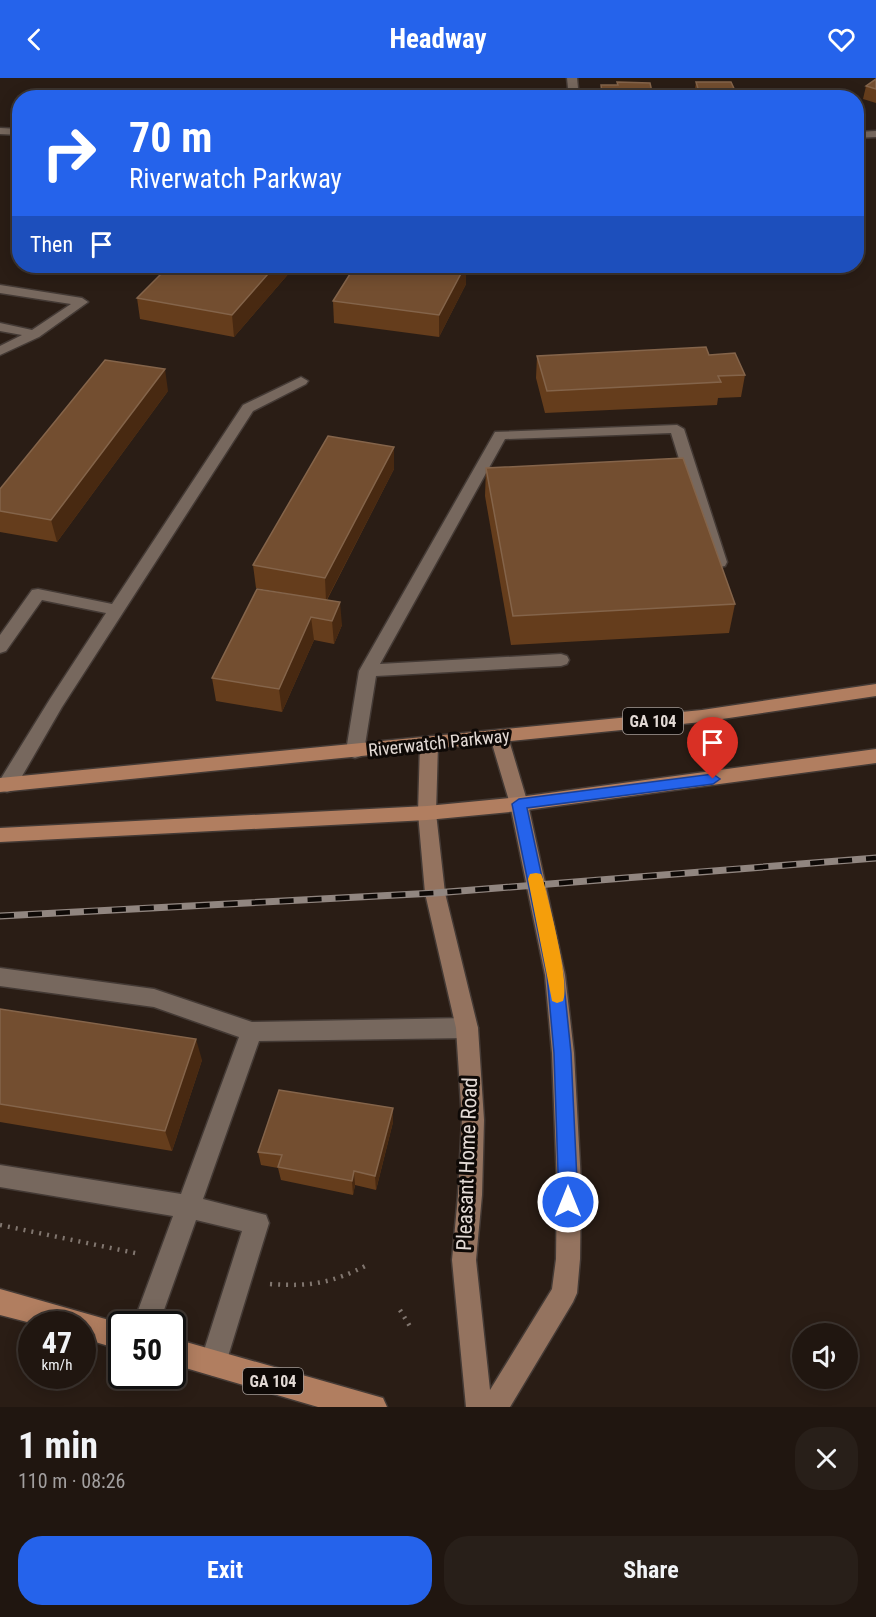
<!DOCTYPE html>
<meta charset="utf-8">
<style>
:root{--surface:#201610;--page:#281f19;--text:#f1f3f6;--muted:#a29f9f;--line:#3d3530;--accent:#2563eb}
body{margin:0;font-family:"Roboto Condensed",sans-serif;background:var(--page);color:var(--text);height:100vh;display:flex;flex-direction:column;font-size:22px;white-space:nowrap}
*{box-sizing:border-box;margin:0}
p{font-size:20px;color:var(--muted)}
.icon{flex:none;width:33px;height:33px;fill:none;stroke:currentColor;stroke-width:2;stroke-linecap:round;stroke-linejoin:round}
.map{position:relative;height:1329px;overflow:hidden}
.panel{display:flex;flex-direction:column;background:var(--surface);flex:1}
.panel>*{flex:none}
.hud{position:absolute;left:12px;top:12px;width:852px;height:183px;border-radius:24px;box-shadow:0 3px 15px #0003,0 0 0 2px var(--line);background:#2563eb;color:#fff;overflow:hidden}
.buttons{position:absolute;left:792px;top:1245px;display:grid;gap:12px}
.buttons a{display:grid;place-items:center;width:66px;height:66px;border-radius:50%;background:var(--surface);box-shadow:0 3px 15px #0003,0 0 0 2px var(--line);font-size:30px}
.speed{position:absolute;left:18px;top:1233px;display:flex;gap:12px;font-size:30px;font-weight:700;text-align:center}
.speed>*{display:grid;place-content:center;width:78px;height:78px;border-radius:50%;background:var(--surface);box-shadow:0 3px 15px #0003,0 0 0 2px var(--line);line-height:1}
.speed small{font-size:15px;font-weight:400}
.speed .limit{border:3px solid #111;border-radius:9px;background:#fff;color:#111}
.pin{position:absolute;display:grid;place-items:center;width:51px;height:51px;color:#fff;margin:-62px -26px;border-radius:50% 50% 50% 0;rotate:-45deg;box-shadow:0 0 6px #0007}
.pin .icon{rotate:45deg}
.me{position:absolute;width:66px;margin:-33px;rotate:0deg;stroke-linejoin:round;filter:drop-shadow(0 0 4px #0008)}
.turn{display:flex;align-items:center;gap:21px;height:126px;padding:0 18px;font-size:27px}
.turn .icon{width:78px;height:78px;stroke-width:2.5}
.turn b{display:block;font-size:42px;line-height:51px}
.then{display:flex;align-items:center;height:57px;padding:0 18px;background:#0003;gap:12px;font-size:22px}
.round{display:grid;place-items:center;flex:none;width:63px;height:63px;border-radius:24px;background:var(--page)}
.headline{display:flex;align-items:center;justify-content:space-between;height:102px;padding:0 18px}
h1{font-size:36px;font-weight:700;line-height:45px}
.button{display:flex;gap:12px;margin-top:auto;padding:12px 18px}
.button a{flex:1;height:69px;border-radius:24px;background:var(--accent);color:#fff;font-size:24px;font-weight:700;line-height:69px;text-align:center}
.button a+a{background:var(--page);color:var(--text)}
header{display:flex;justify-content:space-between;align-items:center;height:78px;padding:0 18px;background:var(--accent);color:#fff;font-size:27px;font-weight:700}
.map>svg:first-child{display:block}
.lines{fill:none;stroke-linecap:round;stroke-linejoin:round}
.lane-casing{stroke:#443a35;stroke-width:3}
.street-casing{stroke:#443a35;stroke-width:3}
.secondary-casing{stroke:#443a35;stroke-width:3}
.primary-casing{stroke:#443a35;stroke-width:3}
.path{stroke:#81766f;stroke-width:4.5;stroke-dasharray:2 6;stroke-linecap:butt}
.lane{fill:#77685e;fill-rule:evenodd}
.street{fill:#77685e;fill-rule:evenodd}
.secondary{fill:#94735f;fill-rule:evenodd}
.primary{fill:#b17e60;fill-rule:evenodd}
.rail-casing{stroke:#918680;stroke-width:7}
.rail{stroke:#0e0906;stroke-width:4.5;stroke-dasharray:14;stroke-linecap:butt}
.wall{fill:#653d1c}
.shaded-wall{fill:#482911}
.building{fill:#734e30;stroke:#84644a;stroke-width:1.5}
.route{fill:#2563eb;stroke:#184099;stroke-width:1.5}
.slow{fill:#f59e0b}
.labels{text-anchor:middle;stroke-width:6;stroke-linejoin:round;paint-order:stroke}
.shield{fill:#0e0906;stroke:#a39b97;stroke-width:1.5}
.shield-label{font-size:16px;font-weight:bold;fill:#e3dad5}
.street-label{font-size:18px;fill:#e3dad5;stroke:#0e0906}
.near-street-label{font-size:21px;fill:#e3dad5;stroke:#0e0906}
</style>
<header><svg class="icon" aria-label="back" viewBox="0 0 24 24"><path d="M15 5l-7 7 7 7"/></svg>Headway<svg class="icon" aria-label="heart" viewBox="0 0 24 24"><path d="M12 20l-8-8c-3-5 5-10 8-4 3-6 11-1 8 4z"/></svg></header>
<div class="map">
<svg width="876" height="1329" viewBox="0 0 876 1329">
<rect width="100%" height="100%" fill="#2a1d15"/>
<g class="lines">
<!-- lane casing -->
<g class="lane-casing">
<g id="lane">
<path d="M 0,207 L 82,220 L 88,224 L 39,259 L 0,277 L 0,268 L 22,257 L 0,253 L 0,245 L 32,252 L 71,226 L 0,215 Z"/>
<path d="M 301,299 L 308,303 L 306,306 L 253,333 L 62,629 L 14,712 L 7,714 L 0,712 L 0,702 L 50,621 L 106,535 L 42,522 L 6,573 L 0,575 L 0,557 L 32,512 L 38,511 L 112,526 L 243,327 Z"/>
<path d="M 677,347 L 684,351 L 727,484 L 725,488 L 719,489 L 711,484 L 671,355 L 505,361 L 380,586 L 561,576 L 567,578 L 569,582 L 567,586 L 561,588 L 376,598 L 364,673 L 361,678 L 355,680 L 349,678 L 346,673 L 359,593 L 495,354 Z"/>
<path d="M 0,890 L 154,911 L 252,944 L 467,940 L 475,943 L 478,950 L 475,957 L 467,960 L 259,963 L 203,1121 L 266,1137 L 269,1145 L 226,1285 L 222,1294 L 213,1298 L 204,1294 L 200,1285 L 242,1153 L 196,1142 L 159,1246 L 133,1246 L 173,1138 L 0,1109 L 0,1087 L 181,1116 L 239,959 L 154,929 L 0,908 Z"/>
</g>
</g>
<!-- street casing -->
<g class="street-casing">
<g id="street">
<path d="M 567,0 L 577,0 L 579,20 L 569,20 Z"/>
<path d="M 0,50 L 20,51 L 20,57 L 0,56 Z"/>
<path d="M 876,53 L 876,59 L 856,60 L 856,54 Z"/>
</g>
</g>
<!-- secondary casing -->
<g class="secondary-casing">
<path id="secondary" d="M 499,652 L 505,654 L 508,659 L 528,726 L 565,897 L 574,975 L 581,1105 L 580,1181 L 577,1215 L 573,1224 L 510,1329 L 466,1329 L 452,1182 L 458,1117 L 462,1042 L 456,950 L 425,815 L 418,735 L 420,666 L 423,661 L 429,659 L 435,661 L 438,666 L 436,735 L 445,815 L 478,950 L 484,1042 L 482,1117 L 476,1182 L 490,1312 L 552,1211 L 556,1181 L 557,1105 L 552,975 L 545,897 L 510,726 L 490,659 L 493,654 Z"/>
</g>
<!-- primary casing -->
<g class="primary-casing">
<g id="primary">
<path d="M 876,606 L 876,618 L 702,644 L 0,714 L 0,700 L 702,632 Z"/>
<path d="M 876,671 L 876,685 L 519,733 L 427,742 L 0,764 L 0,750 L 427,728 L 519,719 Z"/>
<path d="M 0,1211 L 123,1246 L 122,1272 L 82,1260 L 82,1246 L 35,1246 L 0,1237 Z"/>
<path d="M 172,1260 L 383,1320 L 387,1329 L 318,1329 L 172,1286 Z"/>
</g>
</g>
<!-- path -->
<g class="path">
<path d="M 0,1147 L 140,1176"/>
<path d="M 270,1206 C 310,1209 333,1205 369,1186"/>
<path d="M 400,1232 L 411,1250"/>
</g>
<!-- lane -->
<use href="#lane" class="lane"/>
<!-- street -->
<use href="#street" class="street"/>
<!-- secondary -->
<use href="#secondary" class="secondary"/>
<!-- primary -->
<use href="#primary" class="primary"/>
<!-- rail casing -->
<g class="rail-casing">
<path id="rail" d="M 0,838 L 435,815 L 876,780"/>
</g>
<!-- rail -->
<use href="#rail" class="rail"/>
</g>
<!-- wall -->
<g class="wall">
<path d="M 876,1 L 876,25 L 863,21 L 866,8 Z"/>
<path d="M 617,4 L 652,14 L 652,20 L 600,20 L 601,7 L 617,7 Z"/>
<path d="M 696,4 L 737,17 L 736,20 L 695,20 L 694,17 Z"/>
<path d="M 355,188 L 466,188 L 466,206 L 439,259 L 334,245 L 333,223 Z"/>
<path d="M 290,194 L 234,259 L 140,241 L 137,220 Z"/>
<path d="M 709,277 L 745,297 L 741,319 L 718,320 L 717,327 L 545,335 L 536,300 L 537,278 Z"/>
<path d="M 168,313 L 57,464 L 0,454 L 0,411 Z"/>
<path d="M 394,369 L 394,391 L 327,522 L 342,547 L 334,566 L 314,562 L 282,634 L 216,623 L 212,600 L 290,516 L 256,510 L 253,487 Z"/>
<path d="M 486,390 L 735,526 L 729,555 L 511,567 L 485,418 Z"/>
<path d="M 0,931 L 202,982 L 172,1073 L 0,1044 Z"/>
<path d="M 393,1030 L 393,1044 L 376,1112 L 355,1107 L 353,1117 L 281,1102 L 278,1090 L 261,1087 L 258,1074 Z"/>
</g>
<!-- shaded-wall -->
<g class="shaded-wall">
<path d="M 275,188 L 289,188 L 290,194 L 234,259 L 232,237 Z"/>
<path d="M 465,188 L 466,188 L 466,206 L 439,259 L 439,237 Z"/>
<path d="M 165,291 L 168,313 L 57,464 L 51,442 Z"/>
<path d="M 394,369 L 394,391 L 326,523 L 325,500 Z"/>
<path d="M 340,524 L 342,547 L 334,566 L 332,543 Z"/>
<path d="M 311,539 L 314,562 L 282,634 L 279,611 Z"/>
<path d="M 196,961 L 202,982 L 172,1073 L 165,1053 Z"/>
<path d="M 393,1030 L 393,1044 L 376,1112 L 375,1098 Z"/>
<path d="M 354,1093 L 355,1107 L 353,1117 L 352,1103 Z"/>
</g>
<!-- building -->
<g class="building">
<path d="M 876,1 L 876,11 L 866,8 Z"/>
<path d="M 617,4 L 650,5 L 652,14 L 602,14 L 601,7 L 618,7 Z"/>
<path d="M 696,4 L 731,4 L 737,17 L 700,17 Z"/>
<path d="M 815,12 L 825,20 L 791,20 L 786,15 Z"/>
<path d="M 169,188 L 275,188 L 232,237 L 137,220 Z"/>
<path d="M 355,188 L 465,188 L 439,237 L 333,223 Z"/>
<path d="M 706,269 L 709,277 L 735,275 L 745,297 L 718,298 L 721,304 L 547,313 L 537,278 Z"/>
<path d="M 105,282 L 165,291 L 51,442 L 0,433 L 0,411 Z"/>
<path d="M 328,358 L 394,369 L 325,500 L 253,487 Z"/>
<path d="M 683,380 L 735,526 L 513,538 L 486,390 Z"/>
<path d="M 257,511 L 340,524 L 332,543 L 311,539 L 279,611 L 212,600 Z"/>
<path d="M 0,931 L 196,961 L 165,1053 L 0,1026 Z"/>
<path d="M 279,1012 L 393,1030 L 375,1098 L 354,1093 L 352,1103 L 278,1089 L 282,1077 L 258,1074 Z"/>
</g>
<!-- route -->
<path class="route" d="M 713,696 L 720,701 L 713,706 L 527,730 L 563,897 L 571,975 L 578,1124 L 575,1130 L 568,1132 L 562,1130 L 559,1124 L 554,975 L 547,897 L 512,726 L 519,721 Z"/>
<!-- slow -->
<path class="slow" d="M 536,795 L 541,796 L 543,801 C 548,822 571,907 563,923 L 557,925 L 552,923 L 528,801 L 530,796 Z"/>
<g class="labels">
<!-- shield labels -->
<g class="shield">
<rect x="623" y="630" width="60" height="26" rx="4.5"/>
<rect x="243" y="1290" width="60" height="26" rx="4.5"/>
</g>
<g class="shield-label">
<text x="653" y="649">GA 104</text>
<text x="273" y="1309">GA 104</text>
</g>
<!-- street labels -->
<g class="street-label">
<text transform="translate(439 665) rotate(-6)" y="6">Riverwatch Parkway</text>
</g>
<!-- near-street labels -->
<g class="near-street-label">
<text transform="translate(467 1086) rotate(-88)" y="7">Pleasant Home Road</text>
</g>
</g>
</svg>
<div class="buttons">
<a><svg class="icon" aria-label="sound" viewBox="0 0 24 24"><path d="M4 9h4l5-4v14l-5-4H4zM17 9q2 3 0 6"/></svg></a>
</div>
<div class="speed"><div>47<small>km/h</small></div><div class="limit">50</div></div>
<div class="pin" style="left:713px;top:701px;background:#d93025"><svg class="icon" aria-label="arrive" viewBox="0 0 24 24"><path d="M6 21V4h12l-3 4 3 4H6"/></svg></div>
<svg class="me" style="left:568px;top:1124px" viewBox="-20 -20 40 40"><circle r="17" fill="#2563eb" stroke="#fff" stroke-width="3"/><path d="M0-11L8 9 0 5-8 9z" fill="#fff"/></svg>
<div class="hud">
<div class="turn"><svg class="icon" aria-label="right" viewBox="0 0 24 24"><path d="M7 20v-9h11M14 6l5 5-5 5"/></svg><div><b>70 m</b>Riverwatch Parkway</div></div>
<div class="then">Then<svg class="icon" aria-label="arrive" viewBox="0 0 24 24"><path d="M6 21V4h12l-3 4 3 4H6"/></svg></div>
</div>
</div>
<section class="panel">
<div class="headline"><div><h1>1 min</h1><p>110 m · 08:26</p></div><a class="round"><svg class="icon" aria-label="close" viewBox="0 0 24 24"><path d="M6 6l12 12M18 6L6 18"/></svg></a></div>
<div class="button"><a>Exit</a><a>Share</a></div>
</section>
